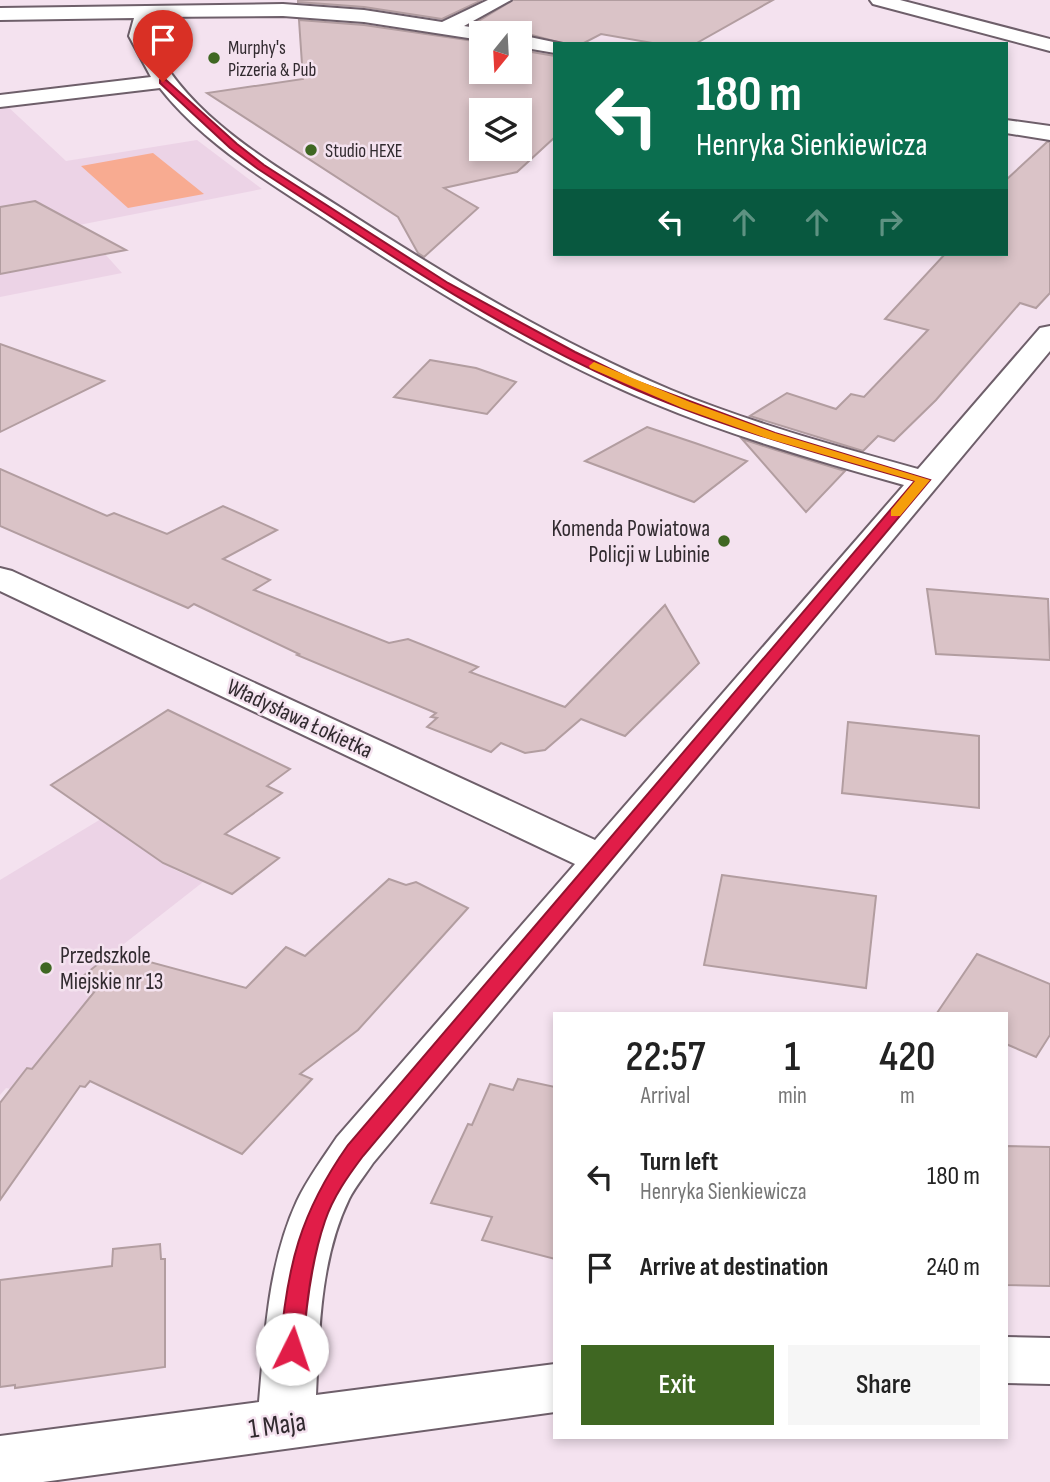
<!DOCTYPE html>
<meta charset="utf-8">
<style>
:root{--surface:#fff;--page:#f6f6f6;--text:#222;--muted:#767676;--accent:#3f6722}
body{margin:0;font-family:"Sofia Sans Condensed",sans-serif;background:var(--page);color:var(--text);height:100vh;display:flex;flex-direction:column;font-size:26px;white-space:nowrap}
*{box-sizing:border-box;margin:0}
p{font-size:23px;color:var(--muted)}
.icon{flex:none;width:38px;height:38px;fill:none;stroke:currentColor;stroke-width:2;stroke-linecap:round;stroke-linejoin:round}
.map{position:relative;flex:1;overflow:hidden}
.panel{position:absolute;left:553px;top:1012px;width:455px;height:427px;display:flex;flex-direction:column;background:var(--surface);border-radius:0px;box-shadow:0 4px 10px #0003}
.panel>*{flex:none}
.top-card{position:absolute;left:553px;top:42px;width:455px;height:214px;border-radius:0px;box-shadow:0 4px 10px #0003;background:#0b6e4f;color:#fff;overflow:hidden}
.needle{width:46px;rotate:198deg}
.fabs{position:absolute;left:469px;top:21px;display:grid;gap:14px}
.fabs a{display:grid;place-items:center;width:63px;height:63px;border-radius:0px;background:var(--surface);box-shadow:0 4px 10px #0003;font-size:35px}
.pin{position:absolute;display:grid;place-items:center;width:60px;height:60px;color:#fff;margin:-72px -30px;border-radius:50% 50% 50% 0;rotate:-45deg;box-shadow:0 0 7px #0007}
.pin .icon{rotate:45deg}
.me{position:absolute;width:77px;margin:-38px;rotate:4deg;stroke-linejoin:round;filter:drop-shadow(0 0 5px #0008)}
.turn{display:flex;align-items:center;gap:24px;height:147px;padding:0 28px;font-size:32px}
.turn .icon{width:91px;height:91px;stroke-width:2.5}
.turn b{display:block;font-size:49px;line-height:60px}
.lanes{display:flex;align-items:center;height:66px;padding:0 28px;background:#0003;justify-content:center;gap:35px;direction:ltr}
.lanes .off{opacity:.35}
.eta{display:flex;justify-content:space-evenly;align-items:center;height:119px;text-align:center}
.eta b{font-size:42px;font-weight:600;line-height:49px}
.cta{display:flex;gap:14px;margin-top:auto;padding:14px 28px}
.cta a{flex:1;height:80px;border-radius:0px;background:var(--accent);color:#fff;font-size:28px;font-weight:600;line-height:80px;text-align:center}
.cta a+a{background:var(--page);color:var(--text)}
ul{padding:0;list-style:none}
li{display:flex;align-items:center;gap:21px;height:91px;padding:0 28px}
li div{flex:1}
li b{display:block;font-size:26px}
li em{font-style:normal}
.map>svg:first-child{display:block}
.built{fill:#ecd3e6}
.green{fill:#f8ab91}
.building{fill:#dac3c7;stroke:#b29da0;stroke-width:2;fill-rule:evenodd}
.lines{fill:none;stroke-linecap:round;stroke-linejoin:round}
.minor-casing{stroke:#6e5f6a;stroke-width:4}
.minor{fill:#fff;fill-rule:evenodd}
.route{fill:#e11d48;stroke:#92132f;stroke-width:2}
.slow{fill:#f59e0b}
.poi-dot{fill:#3f6722;stroke:#f4e2ef;stroke-width:2.5}
.labels{text-anchor:middle;stroke-width:5;stroke-linejoin:round;paint-order:stroke}
.far-poi-label{font-size:19px;fill:#312a2f;stroke:#f4e2ef;text-anchor:start}
.poi-label{font-size:23px;fill:#312a2f;stroke:#f4e2ef;text-anchor:end}
.street-label{font-size:23px;fill:#312a2f;stroke:#f4e2ef}
.near-street-label{font-size:28px;fill:#312a2f;stroke:#f4e2ef}
</style>
<div class="map">
<svg width="1050" height="1482" viewBox="0 0 1050 1482">
<rect width="100%" height="100%" fill="#f4e2ef"/>
<!-- built -->
<g class="built">
<path d="M 5,104 L 66,161 L 197,140 L 262,189 L 79,225 L 122,273 L 0,297 L 0,105 Z"/>
<path d="M 101,819 L 175,870 L 203,882 L 74,983 L 107,994 L 52,1050 L 48,1049 L 32,1069 L 26,1068 L 11,1089 L 6,1088 L 0,1095 L 0,880 Z"/>
</g>
<!-- green -->
<path class="green" d="M 153,153 L 204,194 L 128,208 L 81,166 Z"/>
<!-- building -->
<g class="building">
<path d="M 298,0 L 482,0 L 442,19 L 364,7 L 298,2 Z"/>
<path d="M 513,0 L 773,0 L 695,44 L 658,44 L 601,34 L 582,44 L 565,44 L 521,32 L 493,33 L 488,27 L 472,25 Z"/>
<path d="M 299,20 L 364,25 L 481,42 L 481,72 L 520,72 L 520,50 L 555,56 L 555,137 L 517,172 L 444,188 L 478,208 L 424,257 L 418,253 L 398,217 L 207,93 L 303,79 ZM 481,110 L 520,110 L 520,149 L 481,149 Z"/>
<path d="M 1047,142 L 1050,142 L 1050,293 L 1036,308 L 1020,303 L 936,400 L 894,441 L 878,436 L 863,451 L 750,416 L 787,393 L 836,409 L 851,394 L 864,397 L 928,330 L 885,319 L 945,254 L 1006,254 L 1006,180 Z"/>
<path d="M 35,201 L 126,250 L 0,274 L 0,207 Z"/>
<path d="M 0,344 L 104,381 L 0,432 Z"/>
<path d="M 430,360 L 476,368 L 516,382 L 487,414 L 394,397 Z"/>
<path d="M 647,427 L 695,443 L 747,461 L 694,502 L 585,461 Z"/>
<path d="M 742,439 L 776,450 L 845,471 L 806,512 Z"/>
<path d="M 0,469 L 107,516 L 114,513 L 167,534 L 223,506 L 277,530 L 223,559 L 270,580 L 254,590 L 389,643 L 408,639 L 478,667 L 470,672 L 565,707 L 665,605 L 699,663 L 625,736 L 581,719 L 545,750 L 525,753 L 501,743 L 491,752 L 427,727 L 437,718 L 431,717 L 436,713 L 297,655 L 299,654 L 194,604 L 188,608 L 0,526 Z"/>
<path d="M 927,589 L 1048,599 L 1050,660 L 936,654 Z"/>
<path d="M 168,710 L 290,769 L 267,786 L 282,793 L 225,834 L 279,858 L 232,894 L 163,863 L 51,785 Z"/>
<path d="M 848,722 L 979,736 L 979,808 L 842,793 Z"/>
<path d="M 722,875 L 876,896 L 866,988 L 704,965 Z"/>
<path d="M 389,879 L 406,885 L 416,882 L 468,908 L 358,1030 L 300,1074 L 312,1079 L 242,1154 L 90,1081 L 85,1087 L 80,1086 L 0,1200 L 0,1103 L 27,1068 L 32,1069 L 95,991 L 73,984 L 113,952 L 246,988 L 286,947 L 305,956 Z"/>
<path d="M 977,954 L 1050,984 L 1050,1035 L 1036,1057 L 1006,1044 L 1006,1013 L 937,1013 Z"/>
<path d="M 518,1079 L 555,1087 L 555,1259 L 482,1240 L 492,1217 L 431,1203 L 468,1124 L 472,1125 L 490,1084 L 513,1090 Z"/>
<path d="M 1006,1146 L 1050,1147 L 1050,1286 L 1006,1285 Z"/>
<path d="M 160,1244 L 161,1259 L 165,1259 L 165,1367 L 15,1388 L 15,1385 L 0,1387 L 0,1280 L 112,1266 L 113,1249 Z"/>
</g>
<g class="lines">
<!-- minor casing -->
<g class="minor-casing">
<g id="minor">
<path d="M 488,0 L 511,0 L 464,26 L 488,30 L 490,33 L 481,33 L 481,40 L 364,22 L 283,16 L 153,17 L 149,36 C 185,115 268,161 338,206 C 445,275 554,341 671,390 C 751,423 835,446 918,469 L 1040,328 L 1050,326 L 1050,351 L 373,1163 C 365,1175 355,1187 349,1199 C 320,1259 319,1331 316,1395 L 555,1364 L 555,1412 L 43,1482 L 0,1482 L 0,1436 L 259,1402 C 265,1334 268,1264 297,1201 C 308,1178 323,1158 337,1137 L 575,864 L 0,591 L 0,568 L 12,571 L 595,840 L 904,485 C 819,461 734,437 653,403 C 539,355 433,290 330,222 C 270,183 205,145 160,88 L 0,107 L 0,95 L 151,77 L 129,36 L 134,18 L 0,20 L 0,8 L 283,4 L 364,10 L 442,22 Z"/>
<path d="M 870,0 L 900,0 L 1050,39 L 1050,51 L 873,4 Z"/>
<path d="M 520,35 L 563,44 L 555,44 L 555,53 L 520,47 Z"/>
<path d="M 1006,120 L 1050,126 L 1050,140 L 1006,133 Z"/>
<path d="M 1006,1337 L 1050,1338 L 1050,1384 L 1006,1383 Z"/>
</g>
</g>
<!-- minor -->
<use href="#minor" class="minor"/>
</g>
<!-- route -->
<path class="route" d="M 160,80 L 166,80 L 237,144 L 264,165 L 448,283 L 575,352 L 633,380 L 775,433 L 930,480 L 363,1156 C 348,1176 333,1197 325,1221 C 311,1262 306,1306 303,1349 L 300,1356 L 292,1359 L 284,1356 L 280,1349 C 287,1266 300,1213 348,1145 L 915,481 C 817,453 717,426 623,384 C 493,326 376,246 258,169 L 230,148 L 160,83 Z"/>
<!-- slow -->
<path class="slow" d="M 594,362 L 690,402 L 775,433 L 930,480 L 900,516 L 891,516 L 891,510 L 915,481 L 766,438 L 682,408 L 590,368 L 589,366 Z"/>
<!-- markers -->
<g class="poi-dot">
<circle cx="214" cy="58" r="7"/>
<circle cx="311" cy="150" r="7"/>
<circle cx="724" cy="541" r="7"/>
<circle cx="46" cy="968" r="7"/>
</g>
<g class="labels">
<!-- far-poi labels -->
<g class="far-poi-label">
<text x="228" y="54">Murphy's<tspan x="228" dy="22">Pizzeria &amp; Pub</tspan></text>
<text x="325" y="157">Studio HEXE</text>
</g>
<!-- poi labels -->
<g class="poi-label">
<text x="710" y="536">Komenda Powiatowa<tspan x="710" dy="26">Policji w Lubinie</tspan></text>
<text x="60" y="963" text-anchor="start">Przedszkole<tspan x="60" dy="26">Miejskie nr 13</tspan></text>
</g>
<!-- street labels -->
<g class="street-label">
<text transform="translate(300 718) rotate(25)" y="8">Władysława Łokietka</text>
</g>
<!-- near-street labels -->
<g class="near-street-label">
<text transform="translate(277 1424) rotate(-8)" y="10">1 Maja</text>
</g>
</g>
</svg>
<div class="fabs">
<a><svg class="needle" viewBox="-14 -14 28 28"><path d="M0-13l5 13h-10z" fill="#e53935"/><path d="M0 13l5-13h-10z" fill="#767676"/></svg></a>
<a><svg class="icon" aria-label="layers" viewBox="0 0 24 24"><path d="M12 4l9 5-9 5-9-5zM3 14l9 5 9-5"/></svg></a>
</div>
<div class="pin" style="left:163px;top:82px;background:#d93025"><svg class="icon" aria-label="arrive" viewBox="0 0 24 24"><path d="M6 21V4h12l-3 4 3 4H6"/></svg></div>
<svg class="me" style="left:292px;top:1349px" viewBox="-20 -20 40 40"><circle r="19" fill="#fff"/><path d="M0-13L10 11 0 6-10 11z" fill="#e11d48"/></svg>
<div class="top-card">
<div class="turn"><svg class="icon" aria-label="left" viewBox="0 0 24 24"><path d="M17 20v-9H6M10 6l-5 5 5 5"/></svg><div><b>180 m</b>Henryka Sienkiewicza</div></div>
<div class="lanes"><svg class="icon" aria-label="left" viewBox="0 0 24 24"><path d="M17 20v-9H6M10 6l-5 5 5 5"/></svg><svg class="icon off" aria-label="ahead" viewBox="0 0 24 24"><path d="M12 20V5M6 11l6-6 6 6"/></svg><svg class="icon off" aria-label="ahead" viewBox="0 0 24 24"><path d="M12 20V5M6 11l6-6 6 6"/></svg><svg class="icon off" aria-label="right" viewBox="0 0 24 24"><path d="M7 20v-9h11M14 6l5 5-5 5"/></svg></div>
</div>
<section class="panel">
<div class="eta">
<div><b>22:57</b><p>Arrival</p></div>
<div><b>1</b><p>min</p></div>
<div><b>420</b><p>m</p></div>
</div>
<ul>
<li><svg class="icon" aria-label="left" viewBox="0 0 24 24"><path d="M17 20v-9H6M10 6l-5 5 5 5"/></svg><div><b>Turn left</b><p>Henryka Sienkiewicza</p></div><em>180 m</em></li>
<li><svg class="icon" aria-label="arrive" viewBox="0 0 24 24"><path d="M6 21V4h12l-3 4 3 4H6"/></svg><div><b>Arrive at destination</b></div><em>240 m</em></li>
</ul>
<div class="cta"><a>Exit</a><a>Share</a></div>
</section>
</div>
